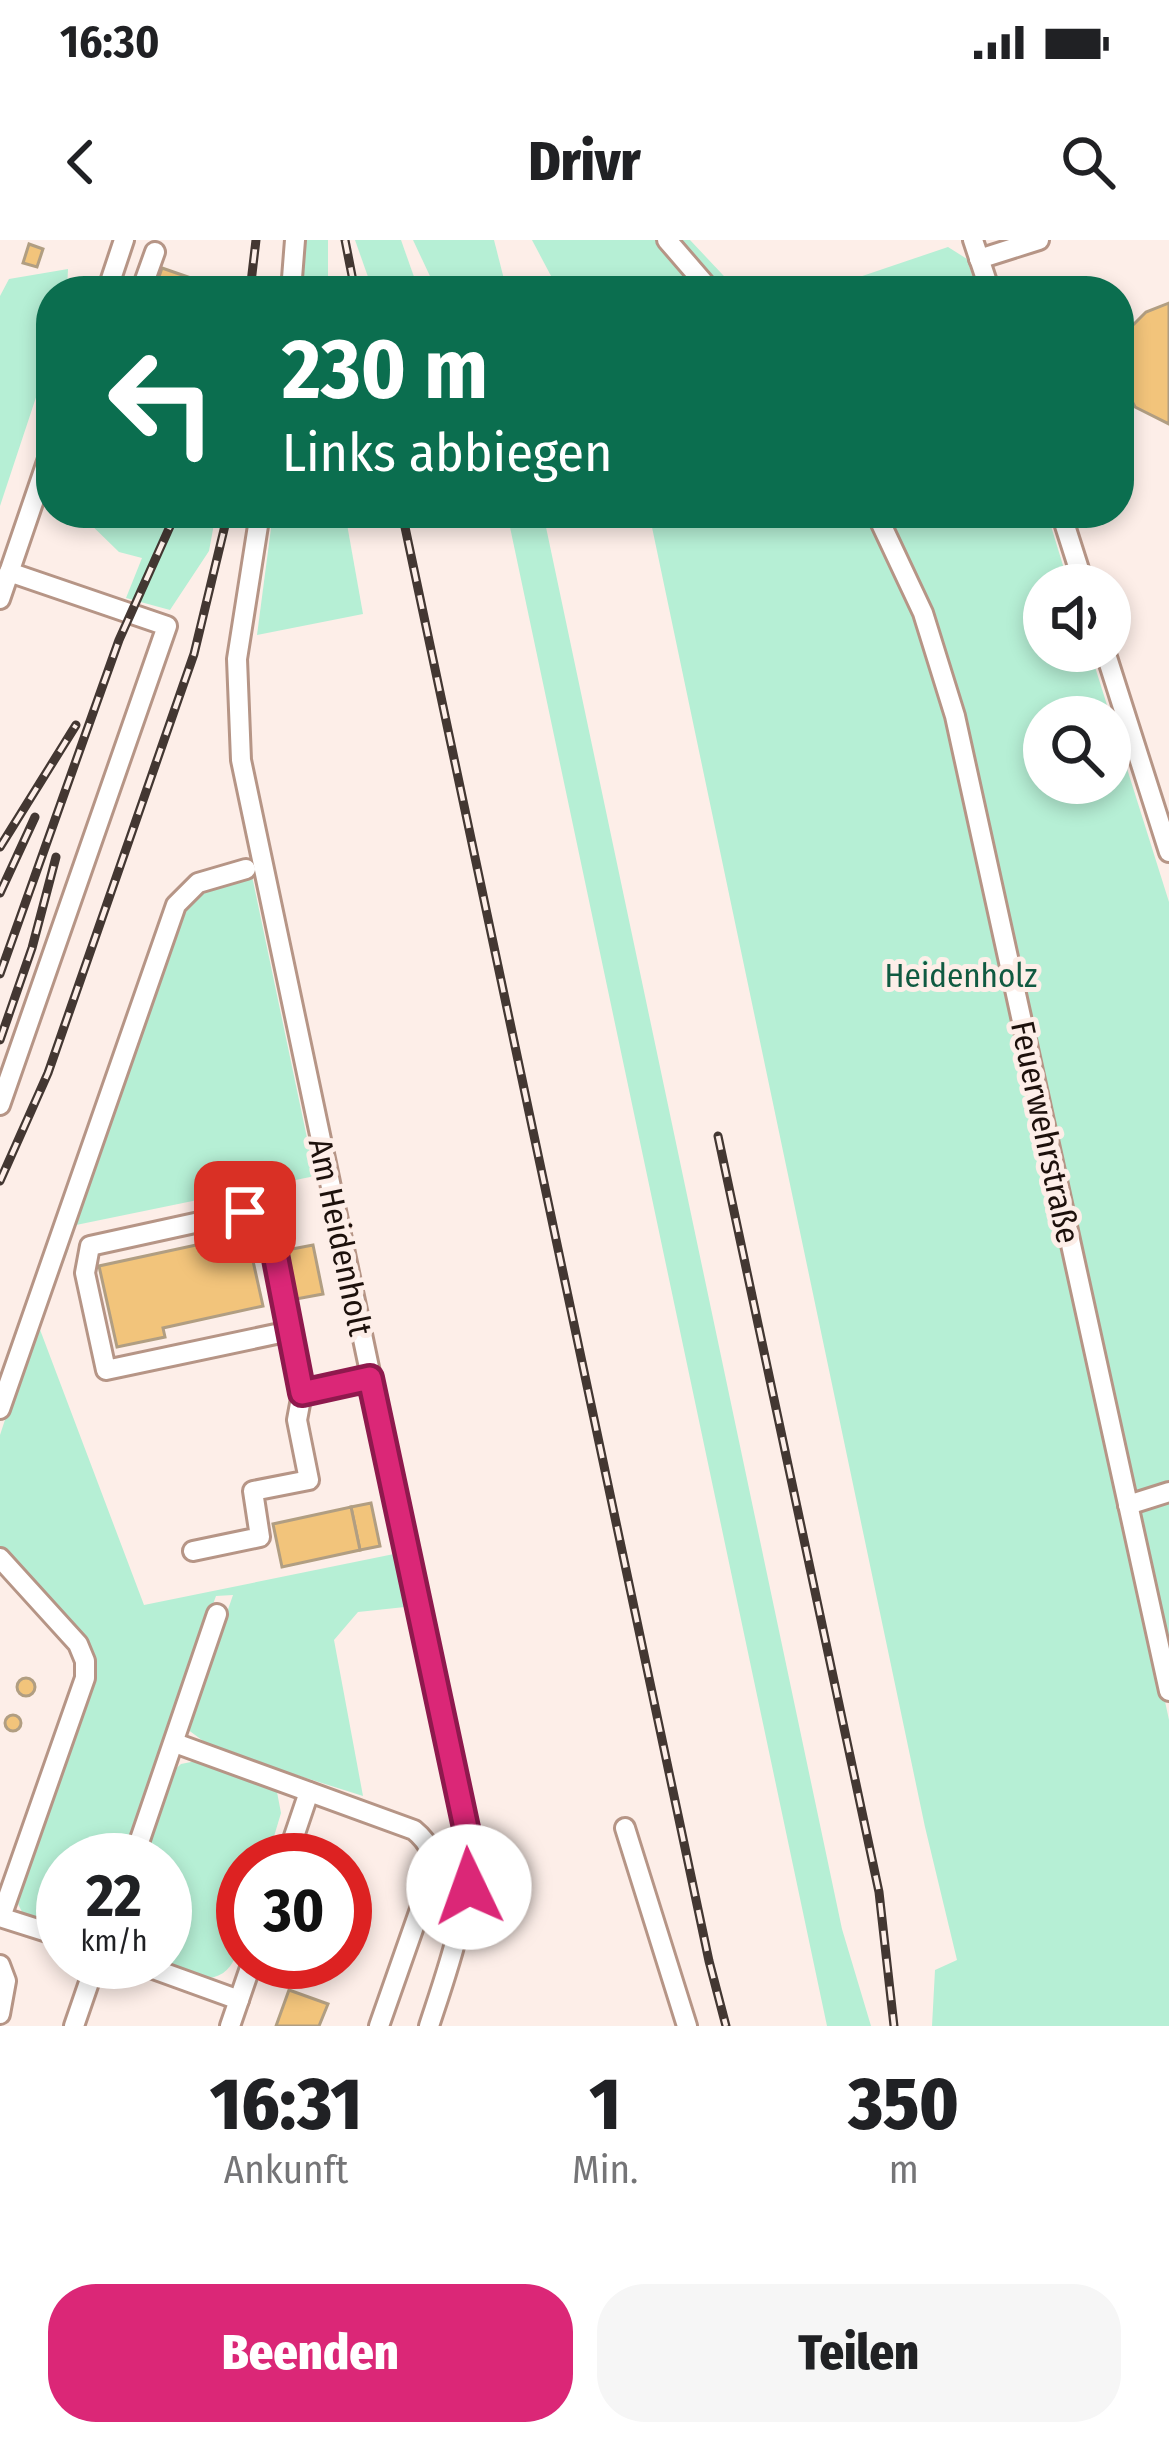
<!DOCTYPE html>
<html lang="de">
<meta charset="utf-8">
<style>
:root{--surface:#fff;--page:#f6f6f6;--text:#202124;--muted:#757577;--accent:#db2777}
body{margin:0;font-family:"Fira Sans Condensed",sans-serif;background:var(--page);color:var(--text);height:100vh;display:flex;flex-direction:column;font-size:45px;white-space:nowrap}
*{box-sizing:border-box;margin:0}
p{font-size:39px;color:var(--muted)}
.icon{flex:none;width:66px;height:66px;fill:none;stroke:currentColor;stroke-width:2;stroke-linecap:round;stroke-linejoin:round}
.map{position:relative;height:1786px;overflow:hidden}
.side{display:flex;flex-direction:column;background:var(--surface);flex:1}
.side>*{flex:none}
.top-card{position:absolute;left:36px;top:36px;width:1098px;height:252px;border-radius:48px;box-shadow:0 6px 18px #0003;background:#0b6e4f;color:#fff;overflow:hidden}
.controls{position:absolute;left:1023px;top:324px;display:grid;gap:24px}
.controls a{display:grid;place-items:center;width:108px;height:108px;border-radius:50%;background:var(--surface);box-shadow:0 6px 18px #0003;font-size:60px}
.speed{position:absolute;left:36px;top:1593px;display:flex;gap:24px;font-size:60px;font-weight:700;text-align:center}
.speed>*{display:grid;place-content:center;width:156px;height:156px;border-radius:50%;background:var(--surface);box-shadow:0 6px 18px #0003;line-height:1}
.speed small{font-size:30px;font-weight:400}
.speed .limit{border:18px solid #d22;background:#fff;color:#111}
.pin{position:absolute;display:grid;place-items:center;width:102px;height:102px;color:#fff;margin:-51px;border-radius:24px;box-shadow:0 6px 18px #0006}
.me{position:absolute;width:132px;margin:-66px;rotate:357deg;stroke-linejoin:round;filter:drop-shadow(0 0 9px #0008)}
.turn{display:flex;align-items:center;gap:42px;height:252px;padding:0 48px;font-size:54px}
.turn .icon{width:156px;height:156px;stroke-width:2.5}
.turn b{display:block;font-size:84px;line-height:102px}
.eta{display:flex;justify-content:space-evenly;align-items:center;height:204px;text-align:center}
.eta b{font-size:72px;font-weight:800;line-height:84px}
.cta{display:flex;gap:24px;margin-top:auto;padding:24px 48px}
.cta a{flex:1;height:138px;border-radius:48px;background:var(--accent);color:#fff;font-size:48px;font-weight:800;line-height:138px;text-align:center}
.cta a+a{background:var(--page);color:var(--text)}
.status{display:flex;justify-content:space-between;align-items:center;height:84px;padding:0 60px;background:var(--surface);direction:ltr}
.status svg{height:33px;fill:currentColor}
header{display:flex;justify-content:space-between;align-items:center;height:156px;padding:0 48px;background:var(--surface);font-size:54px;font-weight:800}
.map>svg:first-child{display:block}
.green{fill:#b6efd5;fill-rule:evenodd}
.building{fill:#f2c47b;stroke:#b19e82;stroke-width:3}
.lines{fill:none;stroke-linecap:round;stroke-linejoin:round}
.minor-casing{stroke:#b69586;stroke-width:24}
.minor{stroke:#fff;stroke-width:18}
.rail-casing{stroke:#433732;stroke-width:9}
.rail{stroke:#fdeee8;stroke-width:4.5;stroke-dasharray:14;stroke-linecap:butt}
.route-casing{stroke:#8e194d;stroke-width:30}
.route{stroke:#db2777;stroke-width:21}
.labels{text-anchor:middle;stroke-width:10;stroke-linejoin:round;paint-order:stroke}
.park-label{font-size:33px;fill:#105a41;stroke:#fdeee8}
.street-label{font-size:33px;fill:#1d110c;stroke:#fdeee8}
</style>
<div class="status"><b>16:30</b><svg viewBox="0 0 49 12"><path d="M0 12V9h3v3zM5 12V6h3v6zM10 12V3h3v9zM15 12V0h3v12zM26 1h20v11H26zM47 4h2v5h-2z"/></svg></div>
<header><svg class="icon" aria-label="back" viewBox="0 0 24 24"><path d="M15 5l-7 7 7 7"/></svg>Drivr<svg class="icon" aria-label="search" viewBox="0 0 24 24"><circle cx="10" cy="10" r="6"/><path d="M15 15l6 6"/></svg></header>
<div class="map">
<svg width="1169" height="1786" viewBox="0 0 1169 1786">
<rect width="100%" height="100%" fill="#fdeee8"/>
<!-- green -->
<g class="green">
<path d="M 303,0 L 328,0 L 328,51 L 299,51 Z"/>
<path d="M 355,0 L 401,0 L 419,51 L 373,51 Z"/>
<path d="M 413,0 L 494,0 L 507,51 L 437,51 Z"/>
<path d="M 532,0 L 690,0 L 738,51 L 559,51 Z"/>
<path d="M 948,7 L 967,19 L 977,51 L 818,51 Z"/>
<path d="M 68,29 L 67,51 L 51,51 L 51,112 L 0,266 L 0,56 L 9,39 Z"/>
<path d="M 79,273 L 216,273 L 209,311 L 170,370 L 126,358 L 142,318 L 119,312 Z"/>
<path d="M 273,273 L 345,273 L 363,374 L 257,395 Z"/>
<path d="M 507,273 L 543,273 L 842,1689 L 871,1786 L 827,1786 Z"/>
<path d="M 649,273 L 1047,273 L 1069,345 L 1044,345 L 1044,411 L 1090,411 L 1169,662 L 1169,1249 L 1123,1265 L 1169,1480 L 1169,1786 L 932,1786 L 935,1730 L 957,1720 L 925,1587 ZM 1044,477 L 1110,477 L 1110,543 L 1044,543 Z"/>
<path d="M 252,636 L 315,936 L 76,985 L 183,666 L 206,647 Z"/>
<path d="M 69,1008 L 39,1087 L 144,1365 L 394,1314 L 405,1367 L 358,1372 L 334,1400 L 363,1556 L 214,1509 L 187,1489 L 233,1355 L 216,1356 L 121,1620 L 63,1620 L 63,1688 L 23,1674 L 15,1658 L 95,1434 L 92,1410 L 0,1310 L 0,1195 L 61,1010 Z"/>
<path d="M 1169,1254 L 1169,1418 L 1136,1264 Z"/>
<path d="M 201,1520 L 277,1552 L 281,1573 L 267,1620 L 243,1620 C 243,1649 253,1736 208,1738 C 192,1738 169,1727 153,1722 L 165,1722 L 165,1620 L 141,1620 L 169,1535 L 181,1524 Z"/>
</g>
<!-- building -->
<g class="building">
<path d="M 29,4 L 43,9 L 37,27 L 23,23 Z"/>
<path d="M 162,28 L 188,37 L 183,51 L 154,51 Z"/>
<path d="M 1169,63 L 1169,184 L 1135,167 L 1119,136 L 1119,110 L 1127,91 L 1146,72 Z"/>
<path d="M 247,994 L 263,1066 L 163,1088 L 165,1097 L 117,1107 L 99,1026 Z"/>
<path d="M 313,1005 L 323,1054 L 296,1059 L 287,1010 Z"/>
<path d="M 371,1263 L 380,1306 L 360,1310 L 351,1267 Z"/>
<path d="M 351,1267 L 360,1310 L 282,1327 L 273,1284 Z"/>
<circle cx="26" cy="1447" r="9"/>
<circle cx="13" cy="1483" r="8"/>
<path d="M 289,1750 L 328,1764 L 319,1786 L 276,1786 Z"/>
</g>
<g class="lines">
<!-- minor casing -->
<g class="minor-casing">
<g id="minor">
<path d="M 667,0 L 711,51"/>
<path d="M 973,0 L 990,51"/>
<path d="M 979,19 L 1039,0"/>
<path d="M 107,51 L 124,0"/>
<path d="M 141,51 L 155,12"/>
<path d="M 291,51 L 295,0"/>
<path d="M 260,273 L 237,419 L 241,520 L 469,1602 C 469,1671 450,1722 429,1786"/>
<path d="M 876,273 L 923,373 L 955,476 L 1169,1451"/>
<path d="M 1061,273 L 1084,345"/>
<path d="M 0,359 L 51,210"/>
<path d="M 1105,411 L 1169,612"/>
<path d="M 0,865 L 167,386 L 9,332"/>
<path d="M 290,1091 L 106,1130 L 85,1033 L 90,1006 L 245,972 L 262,1007 L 274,1009 L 302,1153"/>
<path d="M 0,1169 L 176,665 L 198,643 L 246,629"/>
<path d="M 1128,1265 L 1169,1252"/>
<path d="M 193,1311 L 260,1297 L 253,1251 L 309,1240 L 297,1180 L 302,1153 L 370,1138"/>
<path d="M 0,1318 L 78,1404 L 85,1421 L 85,1438 L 1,1677"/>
<path d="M 175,1503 L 414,1590 C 431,1604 435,1617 431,1638 L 379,1786"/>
<path d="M 625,1588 L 687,1786"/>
<path d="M 133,1620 L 217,1374"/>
<path d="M 286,1620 L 309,1552"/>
<path d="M 0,1677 L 63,1697"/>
<path d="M 134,1722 L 239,1760"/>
<path d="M 0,1725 L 6,1741 L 0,1774"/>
<path d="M 74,1786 L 96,1722"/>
<path d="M 230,1786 L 252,1722"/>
</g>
</g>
<!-- minor -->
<use href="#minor" class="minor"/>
<!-- rail casing -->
<g class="rail-casing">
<g id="rail">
<path d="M 345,0 L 355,51"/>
<path d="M 250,51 L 256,0"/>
<path d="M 402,273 L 709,1721 L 726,1786"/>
<path d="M 0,607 L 76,485"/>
<path d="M 0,653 L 35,577"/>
<path d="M 0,734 L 119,400 L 176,273"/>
<path d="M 0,800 L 32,708 L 56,617"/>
<path d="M 718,896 L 879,1652 L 894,1786"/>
<path d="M 0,941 L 48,833 L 194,414 L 228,273"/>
</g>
</g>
<!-- rail -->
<use href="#rail" class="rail"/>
</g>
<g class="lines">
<!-- route casing -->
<g class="route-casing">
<path id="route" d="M 245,972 L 262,1006 L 274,1009 L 302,1153 L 370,1138 L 469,1602 L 469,1647"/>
</g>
<!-- route -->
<use href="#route" class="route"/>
</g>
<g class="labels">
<!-- park labels -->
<g class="park-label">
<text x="961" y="747">Heidenholz</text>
</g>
<!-- street labels -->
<g class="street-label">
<text transform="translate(1046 892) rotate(78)" y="12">Feuerwehrstraße</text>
<text transform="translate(341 997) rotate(78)" y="12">Am Heidenholt</text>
</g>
</g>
</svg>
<div class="controls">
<a><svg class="icon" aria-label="sound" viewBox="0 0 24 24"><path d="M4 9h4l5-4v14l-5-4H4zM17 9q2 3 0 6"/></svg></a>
<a><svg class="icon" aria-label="search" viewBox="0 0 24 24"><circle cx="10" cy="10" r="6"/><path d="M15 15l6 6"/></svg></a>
</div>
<div class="speed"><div>22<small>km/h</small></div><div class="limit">30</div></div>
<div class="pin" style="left:245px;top:972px;background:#d93025"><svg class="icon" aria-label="arrive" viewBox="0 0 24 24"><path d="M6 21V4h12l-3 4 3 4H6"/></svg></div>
<svg class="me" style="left:469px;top:1647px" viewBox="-20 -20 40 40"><circle r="19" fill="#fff"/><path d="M0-13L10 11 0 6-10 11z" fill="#db2777"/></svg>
<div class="top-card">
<div class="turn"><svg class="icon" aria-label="left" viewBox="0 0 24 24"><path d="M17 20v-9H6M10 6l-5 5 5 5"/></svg><div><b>230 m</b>Links abbiegen</div></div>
</div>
</div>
<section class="side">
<div class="eta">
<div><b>16:31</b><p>Ankunft</p></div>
<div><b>1</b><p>Min.</p></div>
<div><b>350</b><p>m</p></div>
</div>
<div class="cta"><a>Beenden</a><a>Teilen</a></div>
</section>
